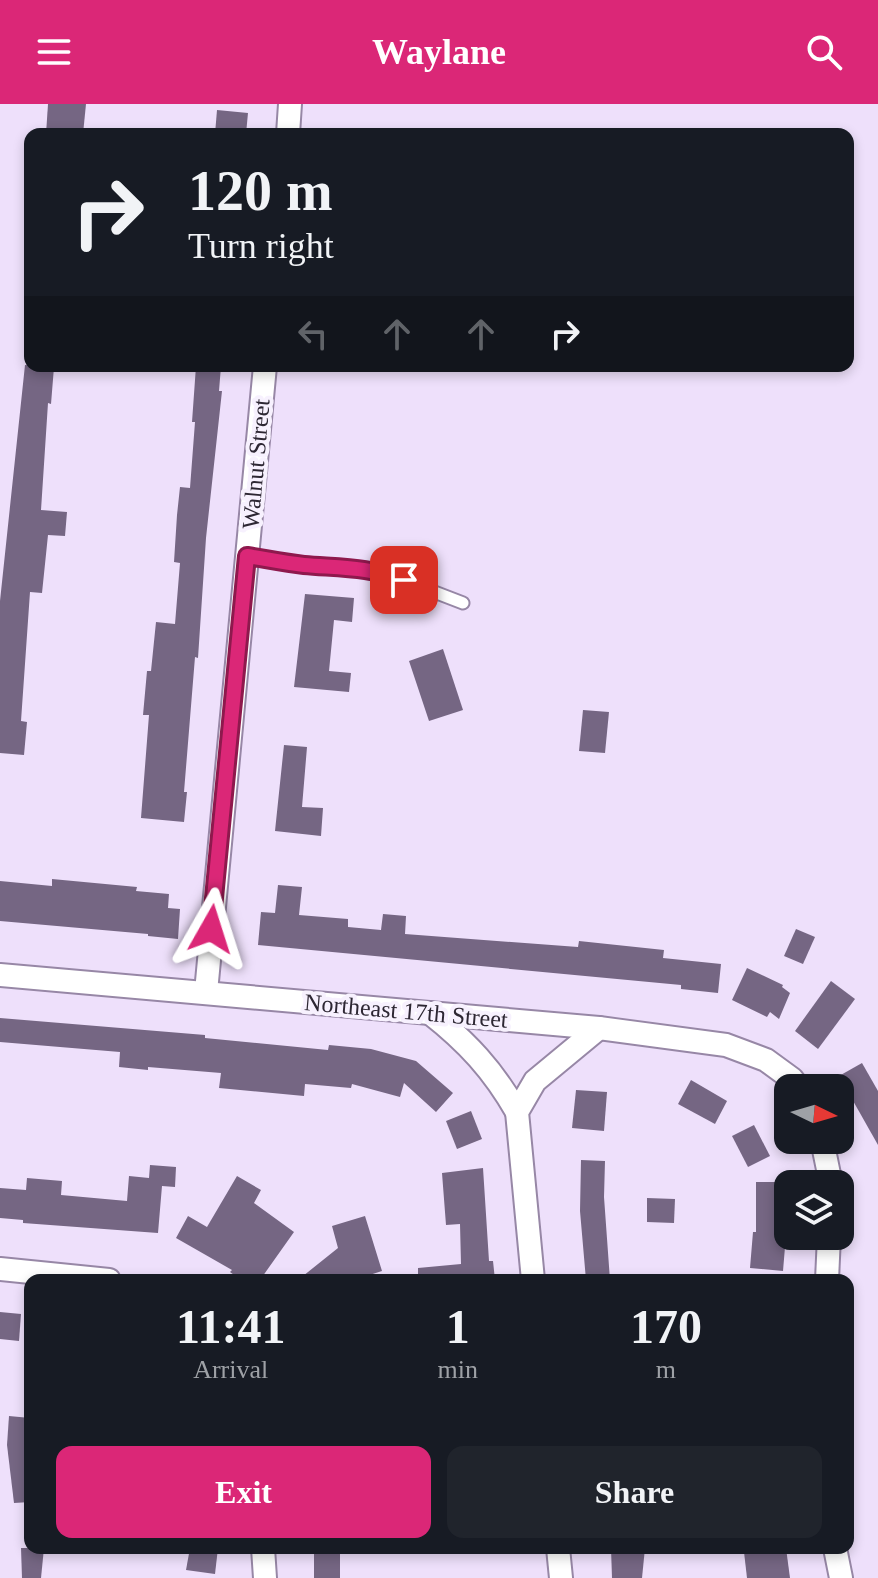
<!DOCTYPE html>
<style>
:root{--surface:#171b24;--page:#20242c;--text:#f1f3f6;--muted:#9ea1a6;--accent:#db2777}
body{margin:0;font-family:Georgia,serif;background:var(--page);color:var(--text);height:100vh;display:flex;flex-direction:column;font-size:30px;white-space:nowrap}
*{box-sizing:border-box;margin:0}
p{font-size:26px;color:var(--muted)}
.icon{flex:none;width:44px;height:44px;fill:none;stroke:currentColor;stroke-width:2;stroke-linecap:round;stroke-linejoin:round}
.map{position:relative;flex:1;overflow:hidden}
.side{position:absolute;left:24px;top:1170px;width:830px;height:280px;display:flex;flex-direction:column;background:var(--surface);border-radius:16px;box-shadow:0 4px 12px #0003}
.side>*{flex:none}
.banner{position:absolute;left:24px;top:24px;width:830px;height:244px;border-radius:16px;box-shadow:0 4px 12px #0003;background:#171b24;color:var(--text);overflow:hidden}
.needle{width:52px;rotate:95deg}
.controls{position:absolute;left:774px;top:970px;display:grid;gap:16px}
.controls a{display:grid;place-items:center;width:80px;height:80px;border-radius:16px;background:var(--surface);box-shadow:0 4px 12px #0003;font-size:40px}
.pin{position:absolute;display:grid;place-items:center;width:68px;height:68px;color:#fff;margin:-34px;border-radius:16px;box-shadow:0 4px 12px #0006}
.me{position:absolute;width:88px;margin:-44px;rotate:6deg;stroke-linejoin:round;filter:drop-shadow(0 0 6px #0008)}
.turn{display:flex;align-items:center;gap:28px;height:168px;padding:0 32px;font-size:36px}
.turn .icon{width:104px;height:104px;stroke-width:2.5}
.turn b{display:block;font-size:56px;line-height:68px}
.lanes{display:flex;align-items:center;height:76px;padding:0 32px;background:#0003;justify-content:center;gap:40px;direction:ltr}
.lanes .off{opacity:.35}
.eta{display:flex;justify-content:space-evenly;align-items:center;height:136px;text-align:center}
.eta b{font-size:48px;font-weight:700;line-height:56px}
.cta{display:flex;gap:16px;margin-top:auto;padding:16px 32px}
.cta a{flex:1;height:92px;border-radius:16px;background:var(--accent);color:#fff;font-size:32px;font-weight:700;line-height:92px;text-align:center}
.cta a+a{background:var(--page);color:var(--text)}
header{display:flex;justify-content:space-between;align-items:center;height:104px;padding:0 32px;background:var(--accent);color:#fff;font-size:36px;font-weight:700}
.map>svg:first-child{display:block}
.building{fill:#756683}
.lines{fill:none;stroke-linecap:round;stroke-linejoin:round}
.service-casing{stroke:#9787a6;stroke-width:15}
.minor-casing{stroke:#9787a6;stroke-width:26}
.service{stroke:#fff;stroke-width:11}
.minor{stroke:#fff;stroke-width:22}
.route-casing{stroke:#8e194d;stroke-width:20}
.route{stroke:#db2777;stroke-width:14}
.labels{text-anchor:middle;stroke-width:8;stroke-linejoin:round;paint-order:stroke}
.street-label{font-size:24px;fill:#2d2733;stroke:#f7f1fe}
</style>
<header><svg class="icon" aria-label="menu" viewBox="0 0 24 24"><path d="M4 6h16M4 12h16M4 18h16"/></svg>Waylane<svg class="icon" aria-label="search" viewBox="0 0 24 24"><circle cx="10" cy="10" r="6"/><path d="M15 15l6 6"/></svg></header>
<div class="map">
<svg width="878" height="1474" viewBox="0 0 878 1474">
<rect width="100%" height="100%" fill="#eee0fb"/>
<!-- building -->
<g class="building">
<path d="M 48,0 L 86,0 L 83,30 L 46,30 Z"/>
<path d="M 217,6 L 248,9 L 246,30 L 215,30 Z"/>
<path d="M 25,261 L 54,263 L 51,300 L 48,299 L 41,406 L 67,408 L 65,432 L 48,431 L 42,489 L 30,488 L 21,617 L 27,618 L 24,651 L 0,649 L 0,497 Z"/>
<path d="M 196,262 L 221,262 L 219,287 L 222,287 L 206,434 L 198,554 L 195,553 L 184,688 L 187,688 L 184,718 L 141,714 L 149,611 L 143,611 L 147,567 L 151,567 L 156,518 L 175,520 L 180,459 L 174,458 L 177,411 L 180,383 L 190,384 L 195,318 L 192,318 Z"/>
<path d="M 305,490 L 354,494 L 352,518 L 334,516 L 329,567 L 351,569 L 349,588 L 294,583 Z"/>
<path d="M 443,545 L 463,606 L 429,617 L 409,557 Z"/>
<path d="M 583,606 L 609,608 L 605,649 L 579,647 Z"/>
<path d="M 284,641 L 307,643 L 302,703 L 323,704 L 321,732 L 275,727 Z"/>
<path d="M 52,775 L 137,783 L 136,787 L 169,790 L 168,804 L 180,805 L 178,835 L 148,832 L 148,830 L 0,817 L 0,777 L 52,782 Z"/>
<path d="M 278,781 L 302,783 L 299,811 L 348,815 L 348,823 L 381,826 L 383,810 L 406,812 L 405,830 L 578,843 L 579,837 L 664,846 L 663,854 L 721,860 L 718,889 L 681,885 L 681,881 L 258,841 L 261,808 L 275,809 Z"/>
<path d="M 796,825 L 815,833 L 803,860 L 784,852 Z"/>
<path d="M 747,864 L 783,881 L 782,883 L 790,889 L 779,915 L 770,908 L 767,913 L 732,896 Z"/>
<path d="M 831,877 L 855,895 L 818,945 L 795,927 Z"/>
<path d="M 0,914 L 205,931 L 205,934 L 328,946 L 329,941 L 371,945 L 416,957 L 453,989 L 436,1008 L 404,979 L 400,993 L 352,980 L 351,984 L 305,980 L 304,992 L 219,984 L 221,969 L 148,963 L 148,966 L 119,963 L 120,948 L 0,938 Z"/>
<path d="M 862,959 L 878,987 L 878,1041 L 839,972 Z"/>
<path d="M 691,976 L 727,997 L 715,1020 L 678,1000 Z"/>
<path d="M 576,986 L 607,988 L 604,1027 L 572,1024 Z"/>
<path d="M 471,1007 L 482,1035 L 457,1045 L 446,1017 Z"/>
<path d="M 754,1021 L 770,1052 L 748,1063 L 732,1032 Z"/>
<path d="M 581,1056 L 605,1057 L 604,1093 L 610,1176 L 586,1176 L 580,1107 Z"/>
<path d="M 150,1061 L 176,1063 L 175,1083 L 162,1082 L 158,1129 L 23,1119 L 23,1116 L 0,1114 L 0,1084 L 26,1086 L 27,1074 L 62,1077 L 61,1091 L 127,1097 L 129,1072 L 149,1074 Z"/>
<path d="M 483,1064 L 489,1157 L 493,1157 L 495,1176 L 418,1176 L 418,1164 L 461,1160 L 460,1120 L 446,1121 L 442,1069 Z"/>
<path d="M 237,1072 L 261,1086 L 254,1099 L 294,1128 L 260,1176 L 241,1176 L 230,1168 L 232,1166 L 176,1134 L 188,1112 L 207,1123 Z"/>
<path d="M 756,1078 L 783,1078 L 783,1130 L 786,1131 L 783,1167 L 750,1164 L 753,1128 L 756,1128 Z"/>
<path d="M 647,1094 L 675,1095 L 674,1119 L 647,1118 Z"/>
<path d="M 365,1112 L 382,1167 L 354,1176 L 298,1176 L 338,1144 L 332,1122 Z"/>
<path d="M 0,1208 L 21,1210 L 19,1237 L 0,1235 Z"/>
<path d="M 9,1312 L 30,1314 L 30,1398 L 14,1399 L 7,1341 Z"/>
<path d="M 21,1444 L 44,1444 L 41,1474 L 22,1474 Z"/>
<path d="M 190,1444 L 218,1444 L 215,1470 L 186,1466 Z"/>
<rect x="314" y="1444" width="26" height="30"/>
<path d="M 611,1444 L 645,1444 L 642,1474 L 612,1474 Z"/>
<path d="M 786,1444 L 790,1474 L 747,1474 L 744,1448 Z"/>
</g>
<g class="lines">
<!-- service casing -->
<g class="service-casing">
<path id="service" d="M 247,452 L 385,469 L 463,499"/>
</g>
<!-- minor casing -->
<g class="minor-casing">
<g id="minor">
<path d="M 288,30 L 290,0"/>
<path d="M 0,871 L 599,924 L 726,941 L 766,956 L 792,975 L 799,984"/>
<path d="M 206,888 L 265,262"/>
<path d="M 430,909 C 467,938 493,966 517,1008"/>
<path d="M 822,1036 L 831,1080"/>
<path d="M 0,1165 L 109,1176"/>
<path d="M 533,1176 L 517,1008 L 535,977 L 599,924"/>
<path d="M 827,1176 L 829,1132"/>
<path d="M 263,1444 L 265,1474"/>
<path d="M 558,1444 L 561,1474"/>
<path d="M 835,1444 L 841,1474"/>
</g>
</g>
<!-- service -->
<use href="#service" class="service"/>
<!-- minor -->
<use href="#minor" class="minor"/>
</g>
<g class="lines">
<!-- route casing -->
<g class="route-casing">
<path id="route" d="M 211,825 L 247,452 C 266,455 285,459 304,461 C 339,464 371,463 404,476"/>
</g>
<!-- route -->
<use href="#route" class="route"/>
</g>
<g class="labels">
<!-- street labels -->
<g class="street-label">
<text transform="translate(256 360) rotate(-85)" y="8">Walnut Street</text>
<text transform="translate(406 907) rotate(5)" y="8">Northeast 17th Street</text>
</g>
</g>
</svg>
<div class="controls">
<a><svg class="needle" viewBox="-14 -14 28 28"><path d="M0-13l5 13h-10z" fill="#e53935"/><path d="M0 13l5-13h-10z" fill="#9ea1a6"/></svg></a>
<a><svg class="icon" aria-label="layers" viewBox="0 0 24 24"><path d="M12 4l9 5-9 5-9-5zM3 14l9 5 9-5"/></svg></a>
</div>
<div class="pin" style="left:404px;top:476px;background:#d93025"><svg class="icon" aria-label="arrive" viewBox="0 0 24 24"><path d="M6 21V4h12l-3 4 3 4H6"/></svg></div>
<svg class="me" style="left:211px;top:825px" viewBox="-20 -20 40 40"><path d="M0-17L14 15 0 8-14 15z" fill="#db2777" stroke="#fff" stroke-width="4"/></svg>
<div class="banner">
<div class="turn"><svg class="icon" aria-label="right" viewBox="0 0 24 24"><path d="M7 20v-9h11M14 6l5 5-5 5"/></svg><div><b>120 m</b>Turn right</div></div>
<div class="lanes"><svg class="icon off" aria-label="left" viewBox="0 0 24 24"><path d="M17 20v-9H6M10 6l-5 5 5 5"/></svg><svg class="icon off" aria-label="ahead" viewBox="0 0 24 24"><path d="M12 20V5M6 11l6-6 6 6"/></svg><svg class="icon off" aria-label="ahead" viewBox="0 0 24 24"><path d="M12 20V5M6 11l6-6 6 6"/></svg><svg class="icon" aria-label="right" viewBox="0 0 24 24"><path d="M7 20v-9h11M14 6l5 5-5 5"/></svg></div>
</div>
<section class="side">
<div class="eta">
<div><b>11:41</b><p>Arrival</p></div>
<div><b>1</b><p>min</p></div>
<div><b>170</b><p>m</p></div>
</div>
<div class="cta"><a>Exit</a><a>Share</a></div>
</section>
</div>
